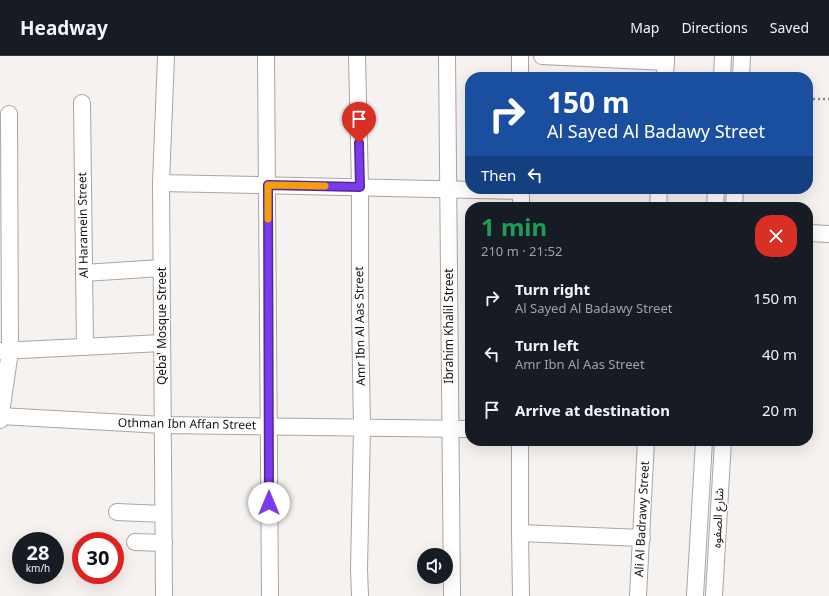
<!DOCTYPE html>
<meta charset="utf-8">
<style>
:root{--surface:#171b24;--page:#20242c;--text:#f1f3f6;--muted:#9ea1a6;--line:#363941}
body{margin:0;font-family:"Noto Sans","Noto Sans Arabic",sans-serif;background:var(--page);color:var(--text);height:100vh;display:flex;flex-direction:column;font-size:15px;white-space:nowrap}
*{box-sizing:border-box;margin:0}
p{font-size:13px;color:var(--muted)}
.icon{flex:none;width:22px;height:22px;fill:none;stroke:currentColor;stroke-width:2;stroke-linecap:round;stroke-linejoin:round}
.map{position:relative;flex:1;overflow:hidden}
.panel{position:absolute;left:465px;top:146px;width:348px;height:244px;display:flex;flex-direction:column;background:var(--surface);border-radius:16px;box-shadow:0 4px 16px #0002}
.panel>*{flex:none}
.guide{position:absolute;left:465px;top:16px;width:348px;height:122px;border-radius:16px;box-shadow:0 4px 16px #0002;background:#1a4fa0;color:#fff;overflow:hidden}
.controls{position:absolute;left:417px;top:492px;display:grid;gap:8px}
.controls a{display:grid;place-items:center;width:36px;height:36px;border-radius:50%;background:var(--surface);box-shadow:0 4px 16px #0002;font-size:20px}
.speed{position:absolute;left:12px;top:476px;display:flex;gap:8px;font-size:20px;font-weight:700;text-align:center}
.speed>*{display:grid;place-content:center;width:52px;height:52px;border-radius:50%;background:var(--surface);box-shadow:0 4px 16px #0002;line-height:1}
.speed small{font-size:10px;font-weight:400}
.speed .limit{border:6px solid #d22;background:#fff;color:#111}
.pin{position:absolute;display:grid;place-items:center;width:34px;height:34px;color:#fff;margin:-41px -17px;border-radius:50% 50% 50% 0;rotate:-45deg;box-shadow:0 0 4px #0007}
.pin .icon{rotate:45deg}
.me{position:absolute;width:44px;margin:-22px;rotate:0deg;stroke-linejoin:round;filter:drop-shadow(0 0 3px #0008)}
.turn{display:flex;align-items:center;gap:14px;height:84px;padding:0 16px;font-size:18px}
.turn .icon{width:52px;height:52px;stroke-width:2.5}
.turn b{display:block;font-size:28px;line-height:34px}
.then{display:flex;align-items:center;height:38px;padding:0 16px;background:#0003;gap:8px;font-size:15px}
.round{display:grid;place-items:center;flex:none;width:42px;height:42px;border-radius:16px;background:var(--page)}
.head{display:flex;align-items:center;justify-content:space-between;height:68px;padding:0 16px}
h1{font-size:24px;font-weight:700;line-height:30px;color:#1e9e55}
ul{padding:0;list-style:none}
li{display:flex;align-items:center;gap:12px;height:56px;padding:0 16px}
li div{flex:1}
li b{display:block;font-size:15px}
li em{font-style:normal}
header{display:flex;align-items:center;gap:24px;box-sizing:border-box;height:56px;padding:0 20px;background:var(--surface);border-bottom:1px solid var(--line)}
header strong{font-size:19px}
nav{display:flex;gap:22px;margin-inline-start:auto;font-size:14px}
.map>svg:first-child{display:block}
.lines{fill:none;stroke-linecap:round;stroke-linejoin:round}
.minor-casing{stroke:#a9a5a3;stroke-width:18}
.path{stroke:#8c8987;stroke-width:2.5;stroke-dasharray:2 3;stroke-linecap:butt}
.minor{stroke:#fff;stroke-width:16}
.route-casing{stroke:#51269a;stroke-width:10}
.route{stroke:#7c3aed;stroke-width:7}
.slow{stroke:#f59e0b;stroke-width:7}
.labels{text-anchor:middle;stroke-width:3;stroke-linejoin:round;paint-order:stroke}
.street-label{font-size:12px;fill:#151312;stroke:#fff}
</style>
<header>
<strong>Headway</strong>
<nav><a>Map</a><a>Directions</a><a>Saved</a></nav>
</header>
<div class="map">
<svg width="829" height="540" viewBox="0 0 829 540">
<rect width="100%" height="100%" fill="#f6f2f0"/>
<g class="lines">
<!-- minor casing -->
<g class="minor-casing">
<g id="minor">
<path d="M 266,0 L 270,540"/>
<path d="M 357,0 L 360,131 L 360,256 L 362,371 L 359,513 L 360,540"/>
<path d="M 447,0 L 452,540"/>
<path d="M 520,0 L 520,21"/>
<path d="M 542,0 L 666,6"/>
<path d="M 665,21 L 666,0"/>
<path d="M 722,21 L 723,0"/>
<path d="M 741,21 L 742,0"/>
<path d="M 82,47 L 85,291"/>
<path d="M 161,127 L 521,135"/>
<path d="M 521,151 L 521,133"/>
<path d="M 658,151 L 659,133"/>
<path d="M 715,151 L 716,133"/>
<path d="M 734,151 L 735,133"/>
<path d="M 808,177 L 829,178"/>
<path d="M 84,217 L 161,212"/>
<path d="M 0,295 L 162,287"/>
<path d="M 0,360 L 163,369 L 470,373"/>
<path d="M 0,364 L 10,295 L 9,58"/>
<path d="M 520,385 L 520,477 L 521,540"/>
<path d="M 117,456 L 163,458"/>
<path d="M 520,477 L 642,482"/>
<path d="M 135,486 L 164,487"/>
<path d="M 164,540 L 161,127 L 166,0"/>
<path d="M 638,540 L 646,385"/>
<path d="M 695,540 L 704,385"/>
<path d="M 714,540 L 723,385"/>
</g>
</g>
<!-- path -->
<path class="path" d="M 808,43 L 829,43"/>
<!-- minor -->
<use href="#minor" class="minor"/>
</g>
<g class="lines">
<!-- route casing -->
<g class="route-casing">
<path id="route" d="M 269,447 L 268,129 L 360,131 L 359,87"/>
</g>
<!-- route -->
<use href="#route" class="route"/>
<!-- slow -->
<path class="slow" d="M 268,163 L 268,129 L 325,130"/>
</g>
<g class="labels">
<!-- street labels -->
<g class="street-label">
<text transform="translate(83 169) rotate(-91)" y="4">Al Haramein Street</text>
<text transform="translate(162 270) rotate(-90)" y="4">Qeba' Mosque Street</text>
<text transform="translate(360 270) rotate(-91)" y="4">Amr Ibn Al Aas Street</text>
<text transform="translate(449 270) rotate(-90)" y="4">Ibrahim Khalil Street</text>
<text transform="translate(187 368) rotate(1)" y="4">Othman Ibn Affan Street</text>
<text transform="translate(718 462) rotate(-87)" y="4">شارع الصفوه</text>
<text transform="translate(642 463) rotate(-87)" y="4">Ali Al Badrawy Street</text>
</g>
</g>
</svg>
<div class="controls">
<a><svg class="icon" aria-label="sound" viewBox="0 0 24 24"><path d="M4 9h4l5-4v14l-5-4H4zM17 9q2 3 0 6"/></svg></a>
</div>
<div class="speed"><div>28<small>km/h</small></div><div class="limit">30</div></div>
<div class="pin" style="left:359px;top:87px;background:#d93025"><svg class="icon" aria-label="arrive" viewBox="0 0 24 24"><path d="M6 21V4h12l-3 4 3 4H6"/></svg></div>
<svg class="me" style="left:269px;top:447px" viewBox="-20 -20 40 40"><circle r="19" fill="#fff"/><path d="M0-13L10 11 0 6-10 11z" fill="#7c3aed"/></svg>
<div class="guide">
<div class="turn"><svg class="icon" aria-label="right" viewBox="0 0 24 24"><path d="M7 20v-9h11M14 6l5 5-5 5"/></svg><div><b>150 m</b>Al Sayed Al Badawy Street</div></div>
<div class="then">Then<svg class="icon" aria-label="left" viewBox="0 0 24 24"><path d="M17 20v-9H6M10 6l-5 5 5 5"/></svg></div>
</div>
<section class="panel">
<div class="head"><div><h1>1 min</h1><p>210 m · 21:52</p></div><a class="round" style="background:#d93025;color:#fff"><svg class="icon" aria-label="close" viewBox="0 0 24 24"><path d="M6 6l12 12M18 6L6 18"/></svg></a></div>
<ul>
<li><svg class="icon" aria-label="right" viewBox="0 0 24 24"><path d="M7 20v-9h11M14 6l5 5-5 5"/></svg><div><b>Turn right</b><p>Al Sayed Al Badawy Street</p></div><em>150 m</em></li>
<li><svg class="icon" aria-label="left" viewBox="0 0 24 24"><path d="M17 20v-9H6M10 6l-5 5 5 5"/></svg><div><b>Turn left</b><p>Amr Ibn Al Aas Street</p></div><em>40 m</em></li>
<li><svg class="icon" aria-label="arrive" viewBox="0 0 24 24"><path d="M6 21V4h12l-3 4 3 4H6"/></svg><div><b>Arrive at destination</b></div><em>20 m</em></li>
</ul>
</section>
</div>
